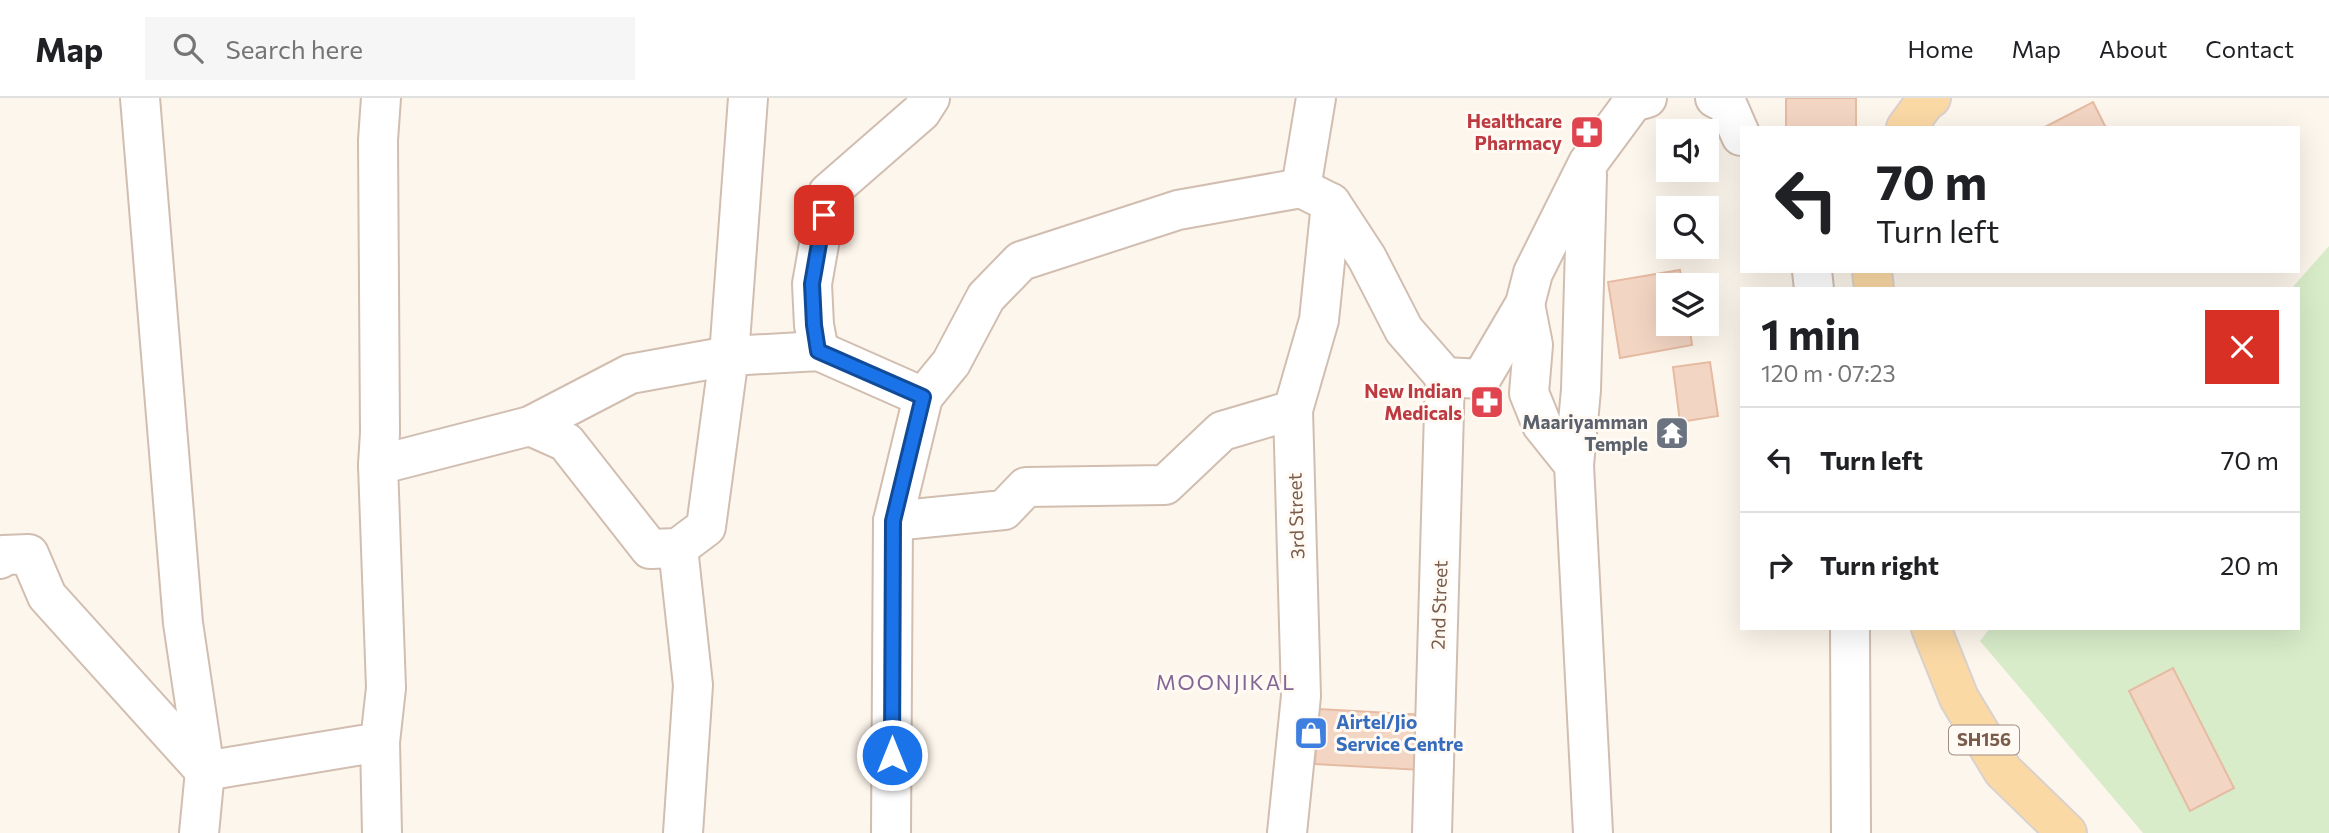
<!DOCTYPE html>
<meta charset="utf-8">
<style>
:root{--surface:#fff;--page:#f6f6f6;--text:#202124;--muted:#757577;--line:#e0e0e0}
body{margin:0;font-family:Commissioner,sans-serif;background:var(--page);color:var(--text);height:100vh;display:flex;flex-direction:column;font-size:26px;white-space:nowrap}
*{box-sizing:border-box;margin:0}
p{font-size:23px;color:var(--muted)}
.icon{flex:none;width:38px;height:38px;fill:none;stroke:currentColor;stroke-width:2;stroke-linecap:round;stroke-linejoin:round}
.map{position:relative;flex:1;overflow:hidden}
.side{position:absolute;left:1740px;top:189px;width:560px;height:343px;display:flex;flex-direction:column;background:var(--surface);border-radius:0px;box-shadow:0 7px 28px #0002}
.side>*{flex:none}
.guide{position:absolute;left:1740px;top:28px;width:560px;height:147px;border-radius:0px;box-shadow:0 7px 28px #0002;background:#fff;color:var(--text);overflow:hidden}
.tools{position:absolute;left:1656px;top:21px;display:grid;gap:14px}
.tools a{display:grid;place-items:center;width:63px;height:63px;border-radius:0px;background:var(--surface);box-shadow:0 7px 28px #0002;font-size:35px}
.pin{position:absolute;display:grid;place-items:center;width:60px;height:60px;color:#fff;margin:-30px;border-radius:14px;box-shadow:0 4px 10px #0006}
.me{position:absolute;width:77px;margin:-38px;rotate:0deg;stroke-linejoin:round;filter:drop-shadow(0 0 5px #0008)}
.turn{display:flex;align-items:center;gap:24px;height:147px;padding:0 21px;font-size:32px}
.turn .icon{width:91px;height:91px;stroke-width:2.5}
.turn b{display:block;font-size:49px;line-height:60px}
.round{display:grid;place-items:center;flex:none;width:74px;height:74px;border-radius:0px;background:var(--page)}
.headline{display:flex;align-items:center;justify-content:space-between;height:119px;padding:0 21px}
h1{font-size:42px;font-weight:700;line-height:52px}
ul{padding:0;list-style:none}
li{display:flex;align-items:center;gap:21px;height:105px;padding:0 21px;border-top:2px solid var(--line)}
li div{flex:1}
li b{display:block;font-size:26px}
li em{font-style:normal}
header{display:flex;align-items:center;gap:42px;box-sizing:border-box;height:98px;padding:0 35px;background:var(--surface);border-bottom:2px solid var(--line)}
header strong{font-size:33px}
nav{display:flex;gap:38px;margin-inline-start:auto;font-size:24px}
.search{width:490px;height:63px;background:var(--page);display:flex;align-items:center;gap:18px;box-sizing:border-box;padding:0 24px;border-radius:0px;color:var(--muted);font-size:26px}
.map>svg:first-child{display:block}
.green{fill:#d8ecc9}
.building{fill:#f3d5c3;stroke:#e6bba3;stroke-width:2}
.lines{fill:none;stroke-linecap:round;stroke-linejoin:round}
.minor-casing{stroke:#d1beb0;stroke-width:42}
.major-casing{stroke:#dad1cd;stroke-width:42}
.minor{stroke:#fff;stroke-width:38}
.major{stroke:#fbd9a5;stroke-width:38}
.route-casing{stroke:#114b97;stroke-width:18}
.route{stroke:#1a73e8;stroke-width:12}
.labels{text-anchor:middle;stroke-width:6;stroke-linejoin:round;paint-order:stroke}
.shield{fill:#fffaf3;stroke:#a28b7f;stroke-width:2}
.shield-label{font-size:18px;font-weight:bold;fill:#7a5c4d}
.health-label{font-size:19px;font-weight:bold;fill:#be3a42;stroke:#fffaf3;text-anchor:end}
.worship-label{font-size:19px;font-weight:bold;fill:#5b616d;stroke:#fffaf3;text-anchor:end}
.street-label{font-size:19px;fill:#7a5c4d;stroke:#fffaf3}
.shop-label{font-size:19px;font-weight:bold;fill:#366cbe;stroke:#fffaf3;text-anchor:start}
.neighbourhood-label{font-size:21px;letter-spacing:2px;fill:#846695;stroke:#fffaf3}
</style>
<header>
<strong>Map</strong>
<div class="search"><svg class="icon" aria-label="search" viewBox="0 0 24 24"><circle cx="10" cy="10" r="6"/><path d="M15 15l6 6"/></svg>Search here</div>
<nav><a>Home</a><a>Map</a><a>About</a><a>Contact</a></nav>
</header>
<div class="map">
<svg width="2329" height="735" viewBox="0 0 2329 735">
<rect width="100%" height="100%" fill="#fdf6ec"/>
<!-- green -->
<path class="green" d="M 2329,148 L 2329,735 L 2143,735 L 1980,543 L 1990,530 L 2298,530 L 2298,191 L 2291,191 Z"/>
<!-- building -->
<g class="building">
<rect x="1786" y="0" width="70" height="30"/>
<path d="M 2093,4 L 2106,30 L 2043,30 Z"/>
<path d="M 1680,172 L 1682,187 L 1668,187 L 1668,226 L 1689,226 L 1692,247 L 1620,260 L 1608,184 Z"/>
<path d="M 1710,264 L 1718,318 L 1680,324 L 1673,269 Z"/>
<path d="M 2173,570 L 2234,690 L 2190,713 L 2129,593 Z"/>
<path d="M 1318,611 L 1425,617 L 1421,672 L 1315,666 Z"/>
</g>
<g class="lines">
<!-- minor casing -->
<g class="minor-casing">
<g id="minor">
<path d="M 140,0 L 183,525 L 205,673 L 199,735"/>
<path d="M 1715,0 L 1727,6 L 1741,38"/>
<path d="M 1301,90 L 1316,0"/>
<path d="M 1812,173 L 1814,191"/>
<path d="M 1525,206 L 1533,247 L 1529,295 L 1542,327 L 1574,367 L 1593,735"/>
<path d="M 819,253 L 814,227 L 812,186 L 828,95 L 921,14 L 930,0"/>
<path d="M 530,328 L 630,276 L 729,258 L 748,0"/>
<path d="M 378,367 L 380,335 L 378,42 L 381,0"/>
<path d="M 1574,367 L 1581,292 L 1587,77"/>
<path d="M 893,423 L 1004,412 L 1026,389 L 1165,387 L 1222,333 L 1293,312"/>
<path d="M 678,450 L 693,587 L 683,735"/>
<path d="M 0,461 L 3,457 L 29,456 L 47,498 L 205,673 L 380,644 L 386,590 L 378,367 L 530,328 L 566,344 L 650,451 L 678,450 L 706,429 L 729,258 L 819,253 L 923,299 L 951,265 L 986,199 L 1021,163 L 1178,112 L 1301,90 L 1331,105 L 1367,160 L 1404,232 L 1445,279 L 1481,281 L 1525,206 L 1533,175 L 1588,65 L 1633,4 L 1647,0"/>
<path d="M 1850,530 L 1851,735"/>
<path d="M 380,644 L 382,735"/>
<path d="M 891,735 L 893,423 L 923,299"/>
<path d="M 1287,735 L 1301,598 L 1293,312 L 1319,222 L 1331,105"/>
<path d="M 1432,735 L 1445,279"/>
</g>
</g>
<!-- major casing -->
<g class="major-casing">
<g id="major">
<path d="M 1906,30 L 1925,4 L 1931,0"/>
<path d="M 1872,173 L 1874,191"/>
<path d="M 1931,530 L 1959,600 L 2003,673 L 2067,735"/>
</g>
</g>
<!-- minor -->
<use href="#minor" class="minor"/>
<!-- major -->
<use href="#major" class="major"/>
</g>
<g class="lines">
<!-- route casing -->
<g class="route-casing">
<path id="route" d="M 824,117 L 812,186 L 814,227 L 818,253 L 923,299 L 893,423 L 892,657"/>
</g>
<!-- route -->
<use href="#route" class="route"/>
</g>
<!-- icons -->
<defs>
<g id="pharmacy-square" transform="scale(1.75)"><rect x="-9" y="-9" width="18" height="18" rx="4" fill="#e0444e" stroke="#fffaf3"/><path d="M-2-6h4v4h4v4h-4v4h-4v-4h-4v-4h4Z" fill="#fff"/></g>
<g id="temple-square" transform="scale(1.75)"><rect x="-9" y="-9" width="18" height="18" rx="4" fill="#6b7280" stroke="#fffaf3"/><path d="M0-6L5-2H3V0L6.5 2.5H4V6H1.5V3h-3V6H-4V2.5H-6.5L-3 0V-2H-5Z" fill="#fff"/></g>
<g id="shop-square" transform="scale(1.75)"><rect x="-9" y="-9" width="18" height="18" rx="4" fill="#3f7fe0" stroke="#fffaf3"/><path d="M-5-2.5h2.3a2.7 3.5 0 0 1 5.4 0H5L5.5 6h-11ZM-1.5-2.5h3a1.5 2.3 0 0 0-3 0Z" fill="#fff"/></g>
</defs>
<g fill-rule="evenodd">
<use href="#pharmacy-square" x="1587" y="34"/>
<use href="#pharmacy-square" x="1487" y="304"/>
<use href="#temple-square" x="1672" y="335"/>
<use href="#shop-square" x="1311" y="635"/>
</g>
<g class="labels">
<!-- shield labels -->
<rect class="shield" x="1949" y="627.5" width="70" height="29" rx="5"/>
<g class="shield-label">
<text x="1984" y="648">SH156</text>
</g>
<!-- health labels -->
<g class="health-label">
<text x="1562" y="30">Healthcare<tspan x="1562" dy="22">Pharmacy</tspan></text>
<text x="1462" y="300">New Indian<tspan x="1462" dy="22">Medicals</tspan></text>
</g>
<!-- worship labels -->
<g class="worship-label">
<text x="1648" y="331">Maariyamman<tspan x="1648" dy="22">Temple</tspan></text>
</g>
<!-- street labels -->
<g class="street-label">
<text transform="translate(1296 418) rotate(-92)" y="7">3rd Street</text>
<text transform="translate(1439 507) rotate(-88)" y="7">2nd Street</text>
</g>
<!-- shop labels -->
<g class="shop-label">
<text x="1336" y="631">Airtel/Jio<tspan x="1336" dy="22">Service Centre</tspan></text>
</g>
<!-- neighbourhood labels -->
<g class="neighbourhood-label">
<text x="1226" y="592">MOONJIKAL</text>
</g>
</g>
</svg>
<div class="tools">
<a><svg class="icon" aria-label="sound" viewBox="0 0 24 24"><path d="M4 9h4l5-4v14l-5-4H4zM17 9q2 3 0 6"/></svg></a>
<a><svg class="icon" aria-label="search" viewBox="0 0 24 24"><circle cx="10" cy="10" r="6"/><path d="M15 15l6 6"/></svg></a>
<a><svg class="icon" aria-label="layers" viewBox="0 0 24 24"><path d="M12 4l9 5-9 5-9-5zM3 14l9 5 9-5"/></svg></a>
</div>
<div class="pin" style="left:824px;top:117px;background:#d93025"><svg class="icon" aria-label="arrive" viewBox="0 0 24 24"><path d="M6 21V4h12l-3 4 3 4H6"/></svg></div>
<svg class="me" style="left:892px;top:657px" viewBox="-20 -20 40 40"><circle r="17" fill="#1a73e8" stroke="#fff" stroke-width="3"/><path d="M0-11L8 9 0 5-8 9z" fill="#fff"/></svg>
<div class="guide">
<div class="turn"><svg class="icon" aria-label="left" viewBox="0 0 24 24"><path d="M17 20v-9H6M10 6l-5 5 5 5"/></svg><div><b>70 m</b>Turn left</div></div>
</div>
<section class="side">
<div class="headline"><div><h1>1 min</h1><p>120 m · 07:23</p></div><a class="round" style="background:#d93025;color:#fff"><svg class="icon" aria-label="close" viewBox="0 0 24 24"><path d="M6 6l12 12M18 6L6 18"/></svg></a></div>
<ul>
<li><svg class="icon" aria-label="left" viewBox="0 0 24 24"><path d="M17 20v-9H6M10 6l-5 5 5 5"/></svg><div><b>Turn left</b></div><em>70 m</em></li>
<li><svg class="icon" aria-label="right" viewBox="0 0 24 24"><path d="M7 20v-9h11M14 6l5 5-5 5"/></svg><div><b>Turn right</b></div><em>20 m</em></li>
</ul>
</section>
</div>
